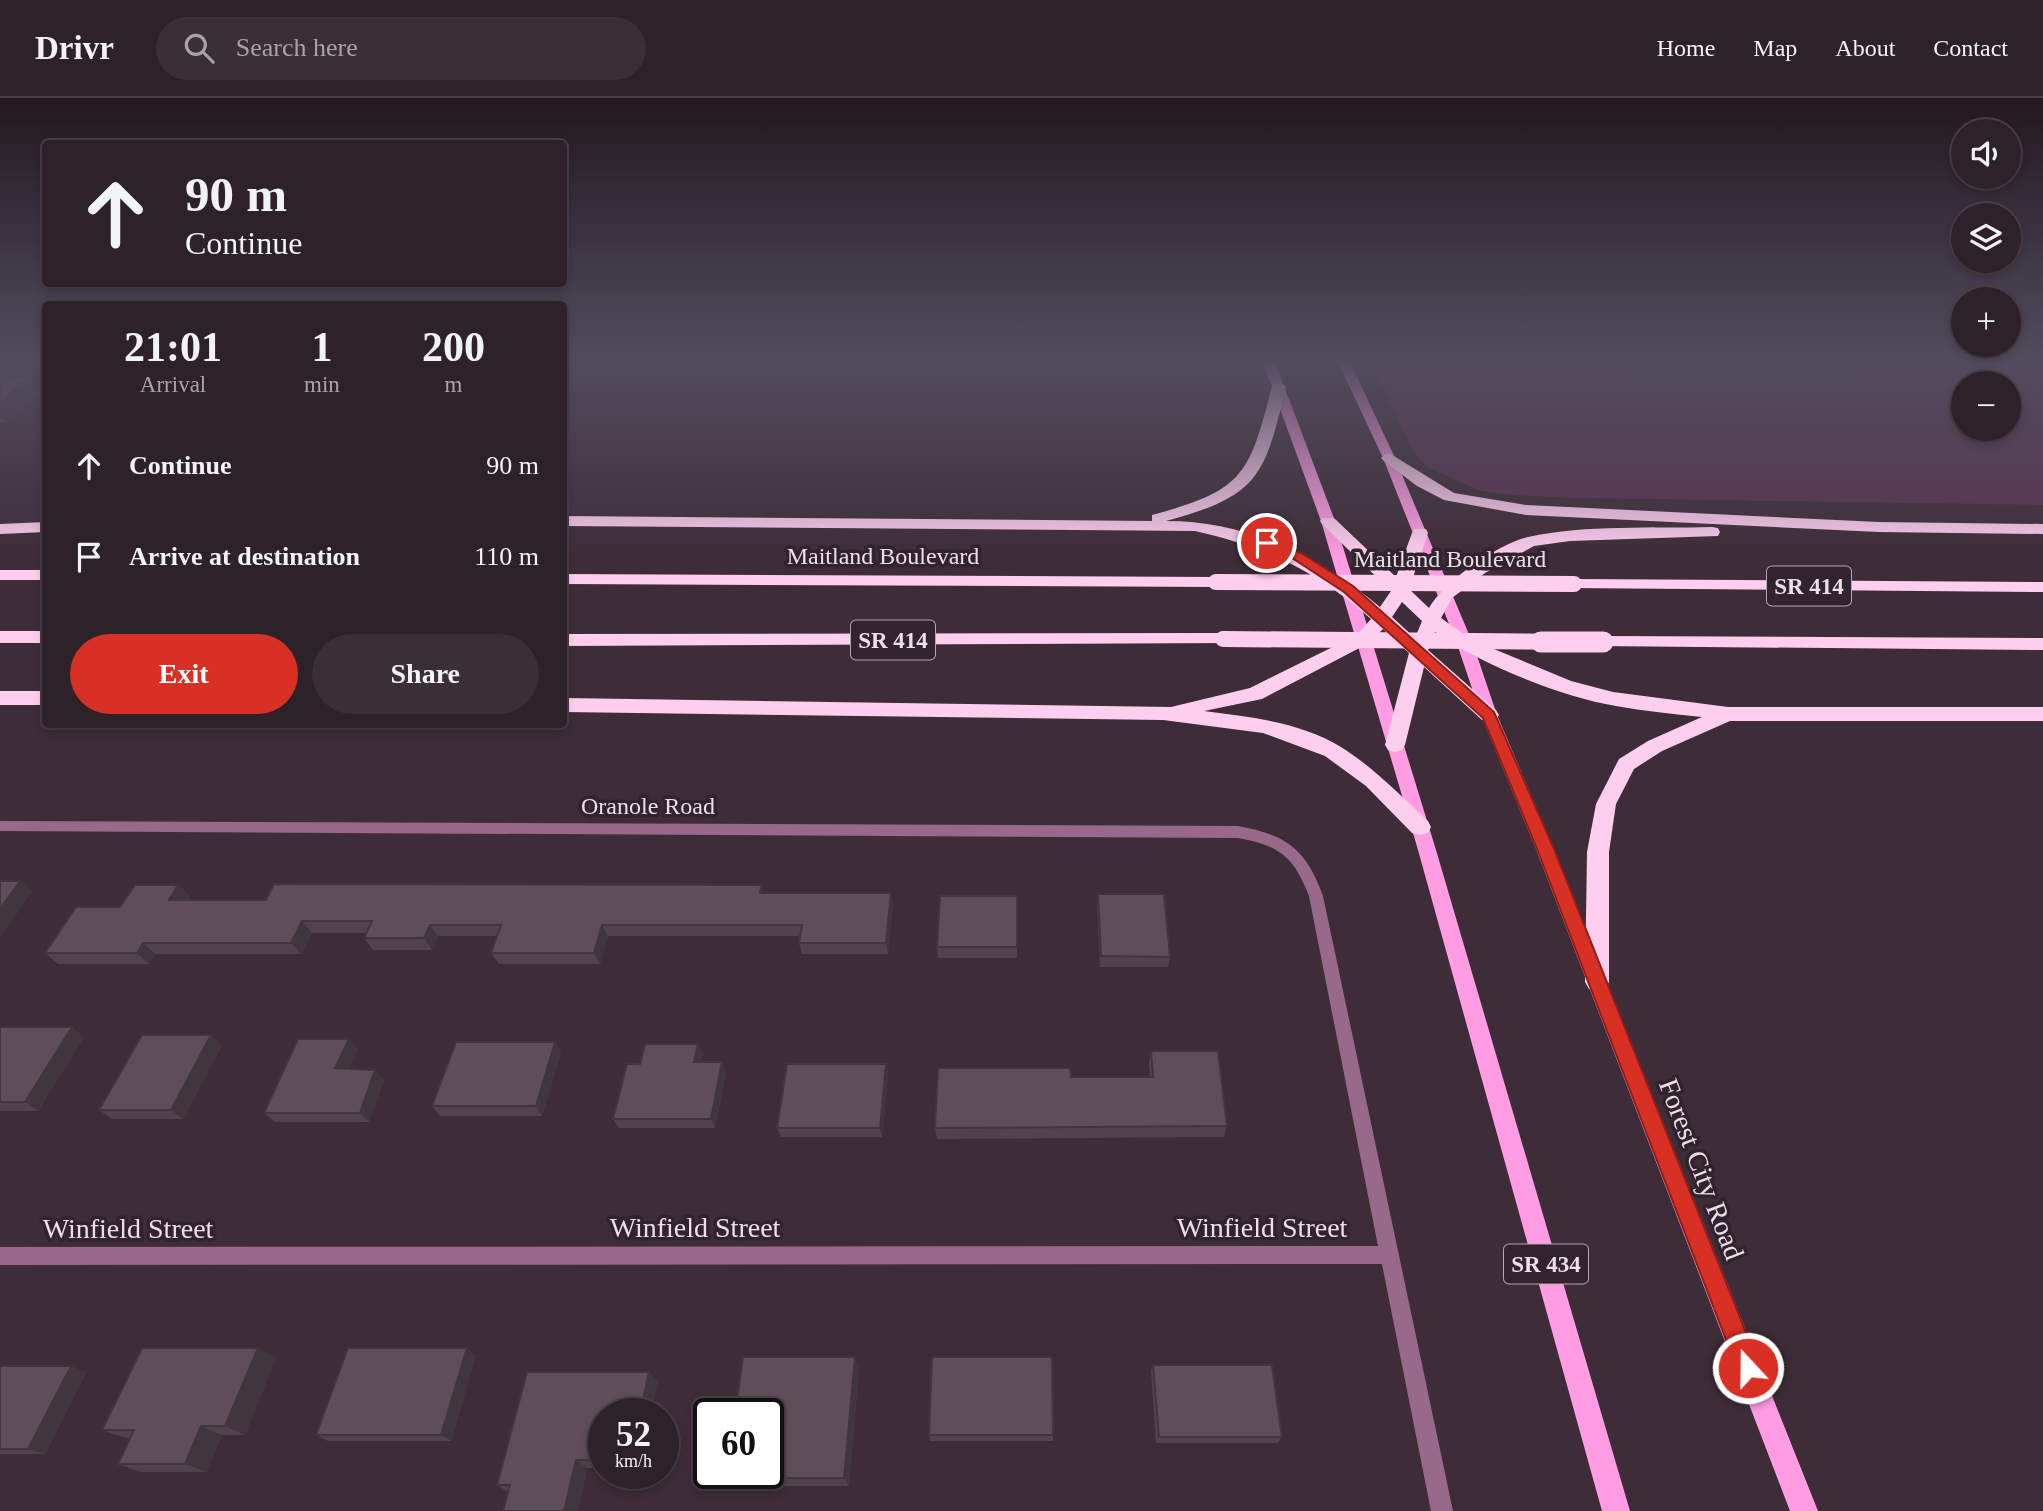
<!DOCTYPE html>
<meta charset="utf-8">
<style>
:root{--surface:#2e222a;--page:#3a2f36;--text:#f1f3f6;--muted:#a7a4a8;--line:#493f47;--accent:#d93025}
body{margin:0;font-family:Georgia,serif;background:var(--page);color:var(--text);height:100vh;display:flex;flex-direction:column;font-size:26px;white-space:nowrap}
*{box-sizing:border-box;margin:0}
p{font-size:23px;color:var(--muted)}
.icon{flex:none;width:38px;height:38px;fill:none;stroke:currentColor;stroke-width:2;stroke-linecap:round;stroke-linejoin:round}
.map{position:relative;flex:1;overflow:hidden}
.panel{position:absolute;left:42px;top:203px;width:525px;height:427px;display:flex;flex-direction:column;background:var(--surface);border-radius:7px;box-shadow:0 4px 10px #0003,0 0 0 2px var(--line)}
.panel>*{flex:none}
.hud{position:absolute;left:42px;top:42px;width:525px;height:147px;border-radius:7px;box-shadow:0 4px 10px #0003,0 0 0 2px var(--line);background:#2e222a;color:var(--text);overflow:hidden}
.tools{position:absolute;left:1951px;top:21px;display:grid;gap:14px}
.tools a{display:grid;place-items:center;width:70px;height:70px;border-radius:50%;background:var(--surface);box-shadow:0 4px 10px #0003,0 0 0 2px var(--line);font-size:35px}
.speed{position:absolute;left:588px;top:1300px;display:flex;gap:14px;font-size:35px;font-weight:700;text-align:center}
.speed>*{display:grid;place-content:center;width:91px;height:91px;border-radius:50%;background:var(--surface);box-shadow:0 4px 10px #0003,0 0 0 2px var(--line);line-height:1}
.speed small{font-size:18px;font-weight:400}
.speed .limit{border:4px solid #111;border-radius:10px;background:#fff;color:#111}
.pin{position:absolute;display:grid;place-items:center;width:60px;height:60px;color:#fff;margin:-30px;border:4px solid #fff;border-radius:50%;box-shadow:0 2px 7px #0007}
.me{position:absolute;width:77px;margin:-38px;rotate:339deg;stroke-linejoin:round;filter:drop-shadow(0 0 5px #0008)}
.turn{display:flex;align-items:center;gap:24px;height:147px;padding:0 28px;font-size:32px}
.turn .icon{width:91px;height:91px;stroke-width:2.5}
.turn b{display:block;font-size:49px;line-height:60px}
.eta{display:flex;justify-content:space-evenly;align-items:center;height:119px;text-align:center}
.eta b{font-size:42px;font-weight:700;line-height:49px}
.action{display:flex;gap:14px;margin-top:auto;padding:14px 28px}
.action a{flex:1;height:80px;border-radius:42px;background:var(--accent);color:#fff;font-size:28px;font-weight:700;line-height:80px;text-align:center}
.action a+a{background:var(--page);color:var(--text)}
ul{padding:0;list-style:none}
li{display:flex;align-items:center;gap:21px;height:91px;padding:0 28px}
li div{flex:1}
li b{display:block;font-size:26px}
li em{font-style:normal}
header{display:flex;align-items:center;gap:42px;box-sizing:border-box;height:98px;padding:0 35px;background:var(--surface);border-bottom:2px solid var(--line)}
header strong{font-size:33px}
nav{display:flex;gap:38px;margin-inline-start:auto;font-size:24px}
.search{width:490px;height:63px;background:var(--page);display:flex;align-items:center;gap:18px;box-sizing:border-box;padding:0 24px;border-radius:38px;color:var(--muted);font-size:26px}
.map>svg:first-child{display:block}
.green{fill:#58334e;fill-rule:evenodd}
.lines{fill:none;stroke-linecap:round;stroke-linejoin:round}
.street{fill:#99698b;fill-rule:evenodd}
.primary{fill:#ff9ce3;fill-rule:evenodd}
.highway{fill:#feceef;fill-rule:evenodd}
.highway-bridge-far1{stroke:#feceef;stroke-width:16}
.highway-bridge{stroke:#feceef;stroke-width:21}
.wall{fill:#52424d}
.shaded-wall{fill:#42363e}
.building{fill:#5f4d59;stroke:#42363e;stroke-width:2}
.route{fill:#d93025;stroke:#8d1f18;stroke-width:2}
.labels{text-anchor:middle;stroke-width:7;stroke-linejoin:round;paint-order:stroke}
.shield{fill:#33232e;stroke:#b4a7b0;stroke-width:2}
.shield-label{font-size:23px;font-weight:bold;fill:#ebe0e7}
.street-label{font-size:24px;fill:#ebe0e7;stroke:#33232e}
.near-street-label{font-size:28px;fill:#ebe0e7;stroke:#33232e}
</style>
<header>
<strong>Drivr</strong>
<div class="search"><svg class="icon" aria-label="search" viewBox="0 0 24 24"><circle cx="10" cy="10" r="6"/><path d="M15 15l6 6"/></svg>Search here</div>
<nav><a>Home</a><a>Map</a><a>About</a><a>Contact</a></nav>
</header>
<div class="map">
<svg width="2043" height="1413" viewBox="0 0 2043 1413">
<rect width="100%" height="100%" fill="#3e2d38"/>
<!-- green -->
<path class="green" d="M 1371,264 L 2043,264 L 2043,407 L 1574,400 L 1511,397 L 1481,393 L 1427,369 L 1415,356 ZM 1964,285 L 2009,285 L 2009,331 L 1964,331 Z"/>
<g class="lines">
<!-- street -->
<path class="street" d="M 0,723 L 1238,728 C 1287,737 1306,751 1323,798 L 1453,1413 L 1431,1413 L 1382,1166 L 0,1167 L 0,1149 L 1378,1148 L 1309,798 C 1294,759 1279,747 1238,740 L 0,733 Z"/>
<!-- primary -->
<g class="primary">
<path d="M 1263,264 L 1275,264 L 1335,423 L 1436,752 L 1630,1413 L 1602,1413 L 1418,752 L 1321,423 Z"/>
<path d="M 1338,264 L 1350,264 L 1395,360 L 1473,546 L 1497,617 L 1554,751 L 1818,1413 L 1790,1413 L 1536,751 L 1481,617 L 1457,546 L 1383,360 Z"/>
</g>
<!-- highway -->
<g class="highway">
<path d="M 1279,284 L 1286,288 C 1265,378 1259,398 1166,423 C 1247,423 1319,458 1380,509 L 1391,493 L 1322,426 L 1320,423 L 1322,420 L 1334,420 L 1396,479 L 1412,435 L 1414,431 L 1426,431 L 1428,435 L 1409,491 L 1429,510 C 1444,483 1498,446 1528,439 C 1587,426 1652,431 1712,429 L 1718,430 L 1720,434 L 1718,438 L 1570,443 L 1534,448 L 1485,475 L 1452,500 L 1441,520 L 1472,542 L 1571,583 L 1613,594 L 1728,609 L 2043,609 L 2043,623 L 1730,623 L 1662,653 L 1634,671 L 1616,706 L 1609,754 L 1609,884 L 1605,891 L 1597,894 L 1589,891 L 1585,884 L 1587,754 L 1596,706 L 1619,661 L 1648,643 L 1702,619 C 1673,616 1644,613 1616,608 C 1561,599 1480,566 1435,534 L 1428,552 L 1496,612 L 1499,617 L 1496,622 L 1482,622 L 1424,569 L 1405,647 L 1402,652 L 1395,654 L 1388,652 L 1385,647 L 1409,555 L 1383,531 L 1369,545 L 1262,601 L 1204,613 C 1250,619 1300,624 1341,649 C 1373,669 1400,697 1428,723 L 1431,729 L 1428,735 L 1420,737 L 1412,735 L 1366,688 L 1325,658 L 1263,635 L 1163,622 L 564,614 L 564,600 L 1171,609 L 1250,590 L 1357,537 L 1371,521 C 1316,473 1266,449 1195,433 L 564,428 L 564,418 L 1152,423 L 1152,417 C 1244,392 1249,378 1272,288 ZM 1402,504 L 1422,523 L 1415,540 L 1392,519 Z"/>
<path d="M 1389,355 L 1454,395 L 1526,407 L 1879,424 L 2043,426 L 2043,436 L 1879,434 L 1526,417 L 1444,402 L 1417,388 L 1384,363 L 1381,360 L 1384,357 Z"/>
<path d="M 46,424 L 46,434 L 0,436 L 0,426 Z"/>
<rect x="0" y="472" width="46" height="10"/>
<path d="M 564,476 L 1216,479 L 1225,484 L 1216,489 L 564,486 Z"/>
<path d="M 1574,481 L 2043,484 L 2043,494 L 1568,490 L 1565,486 Z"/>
<rect x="0" y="533" width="46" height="12"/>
<path d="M 1223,535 L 1232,541 L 1229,545 L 564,548 L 564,536 Z"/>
<path d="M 1603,538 L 2043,540 L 2043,552 L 1597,548 L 1594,544 L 1597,540 Z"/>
<rect x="0" y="593" width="46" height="14"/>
</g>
<!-- highway-bridge-far1 -->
<g class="highway-bridge-far1">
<path d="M 1216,484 L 1574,486"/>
<path d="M 1223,541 L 1603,544"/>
</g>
<!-- highway-bridge -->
<path class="highway-bridge" d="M 1541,544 L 1603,544"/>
</g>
<!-- wall -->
<g class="wall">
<path d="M 0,264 L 40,264 L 23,279 L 40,295 L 6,325 L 0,325 Z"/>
<path d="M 1604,264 L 1854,264 L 1843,282 L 1686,282 Z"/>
<path d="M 178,787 L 190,799 L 188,802 L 266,802 L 763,795 L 891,795 L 893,807 L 888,856 L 802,856 L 799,845 L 800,838 L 608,838 L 600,866 L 499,866 L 491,855 L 497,838 L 438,838 L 432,852 L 373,852 L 364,840 L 366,835 L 312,835 L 301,856 L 155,856 L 149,866 L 58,866 L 45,855 L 120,809 Z"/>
<path d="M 1098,796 L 1170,859 L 1168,869 L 1100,869 L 1097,807 Z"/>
<path d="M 1017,798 L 1017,860 L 938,860 L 937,849 Z"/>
<path d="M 0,929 L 84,939 L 38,1013 L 0,1013 Z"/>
<path d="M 222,947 L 183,1021 L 112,1021 L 99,1012 Z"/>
<path d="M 358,951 L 349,971 L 375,972 L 384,982 L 369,1024 L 275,1024 L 264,1015 Z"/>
<path d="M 1151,953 L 1227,1028 L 1224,1039 L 937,1041 L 935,1030 L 1071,979 L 1150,979 L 1149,966 Z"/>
<path d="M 561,954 L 542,1018 L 440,1018 L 432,1008 Z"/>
<path d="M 703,955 L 701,964 L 722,964 L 726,974 L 715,1030 L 619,1030 L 613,1021 Z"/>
<path d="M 886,966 L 888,975 L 882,1039 L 781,1039 L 777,1030 Z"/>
<path d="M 476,1257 L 451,1343 L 328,1343 L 316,1337 Z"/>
<path d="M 276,1260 L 245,1337 L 222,1337 L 206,1374 L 141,1374 L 118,1366 L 130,1340 L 125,1340 L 102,1332 Z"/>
<path d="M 1153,1267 L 1282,1339 L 1278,1345 L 1156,1345 L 1151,1273 Z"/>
<path d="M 0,1268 L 71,1268 L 86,1275 L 45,1356 L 0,1356 Z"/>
<path d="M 859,1269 L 849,1388 L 733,1388 L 725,1380 Z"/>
<path d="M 649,1274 L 658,1284 L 604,1316 L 604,1370 L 587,1370 L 578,1413 L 503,1413 L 508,1394 L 497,1387 Z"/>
<path d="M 929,1337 L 1053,1337 L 1053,1343 L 930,1343 Z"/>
</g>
<!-- shaded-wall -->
<g class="shaded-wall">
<path d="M 11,264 L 40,264 L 4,295 L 0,289 L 0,273 Z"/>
<path d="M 29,279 L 40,295 L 6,325 L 0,318 L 0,304 Z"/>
<path d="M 20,783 L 32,794 L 0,840 L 0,811 Z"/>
<path d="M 178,787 L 190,799 L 181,814 L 169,802 Z"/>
<path d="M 891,795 L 893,807 L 888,856 L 886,845 Z"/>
<path d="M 302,823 L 312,835 L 301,856 L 291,845 Z"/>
<path d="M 430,827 L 438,838 L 432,852 L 424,840 Z"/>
<path d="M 602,827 L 608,838 L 600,866 L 594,855 Z"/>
<path d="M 143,845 L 155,856 L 149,866 L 137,855 Z"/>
<path d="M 72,929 L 84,939 L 38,1013 L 25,1004 Z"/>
<path d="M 211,937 L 222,947 L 183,1021 L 171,1012 Z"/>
<path d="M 349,941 L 358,951 L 345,980 L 335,970 Z"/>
<path d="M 555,944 L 561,954 L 542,1018 L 536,1008 Z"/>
<path d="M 698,946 L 703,955 L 699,974 L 694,964 Z"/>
<path d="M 722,964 L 726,974 L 715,1030 L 711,1021 Z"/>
<path d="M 886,966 L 888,975 L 882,1039 L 880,1030 Z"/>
<path d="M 375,972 L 384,982 L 369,1024 L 360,1015 Z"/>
<path d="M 258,1250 L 276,1260 L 245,1337 L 225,1328 Z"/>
<path d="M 467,1250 L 476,1257 L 451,1343 L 441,1337 Z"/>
<path d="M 855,1259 L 859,1269 L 849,1388 L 844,1380 Z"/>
<path d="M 71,1268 L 86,1275 L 45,1356 L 28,1351 Z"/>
<path d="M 649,1274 L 658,1284 L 651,1316 L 640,1316 Z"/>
<path d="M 201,1328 L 222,1337 L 206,1374 L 185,1366 Z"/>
<path d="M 576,1362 L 587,1370 L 578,1413 L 564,1413 Z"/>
</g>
<!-- building -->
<g class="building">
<path d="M 0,264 L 11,264 L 0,273 Z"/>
<path d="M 0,279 L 29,279 L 0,304 Z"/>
<path d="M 0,783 L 20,783 L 0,811 Z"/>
<path d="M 274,786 L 761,787 L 760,795 L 891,795 L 886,845 L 799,845 L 802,827 L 602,827 L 594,855 L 491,855 L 501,827 L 430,827 L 424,840 L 364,840 L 372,823 L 302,823 L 291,845 L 143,845 L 137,855 L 45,855 L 76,809 L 120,809 L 135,787 L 178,787 L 169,802 L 266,802 Z"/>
<path d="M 1098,796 L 1164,796 L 1170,859 L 1101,858 Z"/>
<path d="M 940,798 L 1017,798 L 1017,849 L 937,849 Z"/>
<path d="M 0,929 L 72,929 L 25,1004 L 0,1004 Z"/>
<path d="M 142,937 L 211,937 L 171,1012 L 99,1012 Z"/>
<path d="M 298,941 L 349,941 L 335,970 L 375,972 L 360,1015 L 264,1015 Z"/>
<path d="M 456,944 L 555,944 L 536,1008 L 432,1008 Z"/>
<path d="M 645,946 L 698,946 L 694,964 L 722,964 L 711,1021 L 613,1021 L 627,966 L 640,966 Z"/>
<path d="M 1151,953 L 1218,953 L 1227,1028 L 935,1030 L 938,970 L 1070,970 L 1071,979 L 1153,979 Z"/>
<path d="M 787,966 L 886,966 L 880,1030 L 777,1030 Z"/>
<path d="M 142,1250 L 258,1250 L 225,1328 L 201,1328 L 185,1366 L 118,1366 L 134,1332 L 102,1332 Z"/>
<path d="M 348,1250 L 467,1250 L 441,1337 L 316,1337 Z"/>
<path d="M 743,1259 L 855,1259 L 844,1380 L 725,1380 L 726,1376 L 768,1376 L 768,1316 L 735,1316 Z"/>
<path d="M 932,1259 L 1052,1259 L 1053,1337 L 929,1337 Z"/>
<path d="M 1153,1267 L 1272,1267 L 1282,1339 L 1159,1339 Z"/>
<path d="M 0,1268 L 71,1268 L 28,1351 L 0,1351 Z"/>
<path d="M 527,1274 L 649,1274 L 640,1316 L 604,1316 L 604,1362 L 576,1362 L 564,1413 L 503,1413 L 510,1387 L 497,1387 Z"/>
</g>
<!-- sky -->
<linearGradient id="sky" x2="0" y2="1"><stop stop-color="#22191f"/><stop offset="0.57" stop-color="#524c5e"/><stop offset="1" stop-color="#524c5e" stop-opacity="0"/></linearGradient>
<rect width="2043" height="462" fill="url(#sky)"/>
<!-- route -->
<path class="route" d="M 1267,441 L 1301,455 L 1353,488 L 1494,614 L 1554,751 L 1760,1270 L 1756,1278 L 1748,1282 L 1740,1278 L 1537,751 L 1483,620 L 1344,494 L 1292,460 L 1262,447 L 1262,442 Z"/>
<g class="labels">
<!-- shield labels -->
<g class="shield">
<rect x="1767" y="468.5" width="84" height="39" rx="5"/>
<rect x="851" y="522.5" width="84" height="39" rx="5"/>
<rect x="1504" y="1146.5" width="84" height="39" rx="5"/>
</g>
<g class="shield-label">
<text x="1809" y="496">SR 414</text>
<text x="893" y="550">SR 414</text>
<text x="1546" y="1174">SR 434</text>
</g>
<!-- street labels -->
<g class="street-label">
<text x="883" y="466">Maitland Boulevard</text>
<text x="1450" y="469">Maitland Boulevard</text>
<text x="648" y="716">Oranole Road</text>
</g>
<!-- near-street labels -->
<g class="near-street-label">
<text transform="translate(1702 1071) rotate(69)" y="10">Forest City Road</text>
<text x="695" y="1139">Winfield Street</text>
<text x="1262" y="1139">Winfield Street</text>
<text x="128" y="1140">Winfield Street</text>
</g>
</g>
</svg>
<div class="tools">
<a><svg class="icon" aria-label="sound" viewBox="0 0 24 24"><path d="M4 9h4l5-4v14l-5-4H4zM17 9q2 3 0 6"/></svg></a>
<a><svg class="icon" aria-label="layers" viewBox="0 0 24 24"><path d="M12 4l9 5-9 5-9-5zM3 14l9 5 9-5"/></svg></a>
<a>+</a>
<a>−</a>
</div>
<div class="speed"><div>52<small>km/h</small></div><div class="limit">60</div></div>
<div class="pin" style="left:1267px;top:445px;background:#d93025"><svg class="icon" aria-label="arrive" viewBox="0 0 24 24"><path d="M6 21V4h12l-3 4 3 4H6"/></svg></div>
<svg class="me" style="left:1748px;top:1270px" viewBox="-20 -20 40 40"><circle r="17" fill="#d93025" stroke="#fff" stroke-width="3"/><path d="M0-11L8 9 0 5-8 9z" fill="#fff"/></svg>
<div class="hud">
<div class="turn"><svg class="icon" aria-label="ahead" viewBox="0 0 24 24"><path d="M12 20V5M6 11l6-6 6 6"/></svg><div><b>90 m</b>Continue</div></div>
</div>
<section class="panel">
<div class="eta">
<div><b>21:01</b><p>Arrival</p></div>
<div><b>1</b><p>min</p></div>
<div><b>200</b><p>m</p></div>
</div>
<ul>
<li><svg class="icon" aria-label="ahead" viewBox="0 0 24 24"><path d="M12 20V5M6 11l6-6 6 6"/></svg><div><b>Continue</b></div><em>90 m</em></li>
<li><svg class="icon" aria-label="arrive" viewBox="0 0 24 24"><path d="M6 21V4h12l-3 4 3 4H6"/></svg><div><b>Arrive at destination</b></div><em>110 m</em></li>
</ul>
<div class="action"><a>Exit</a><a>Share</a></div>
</section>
</div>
